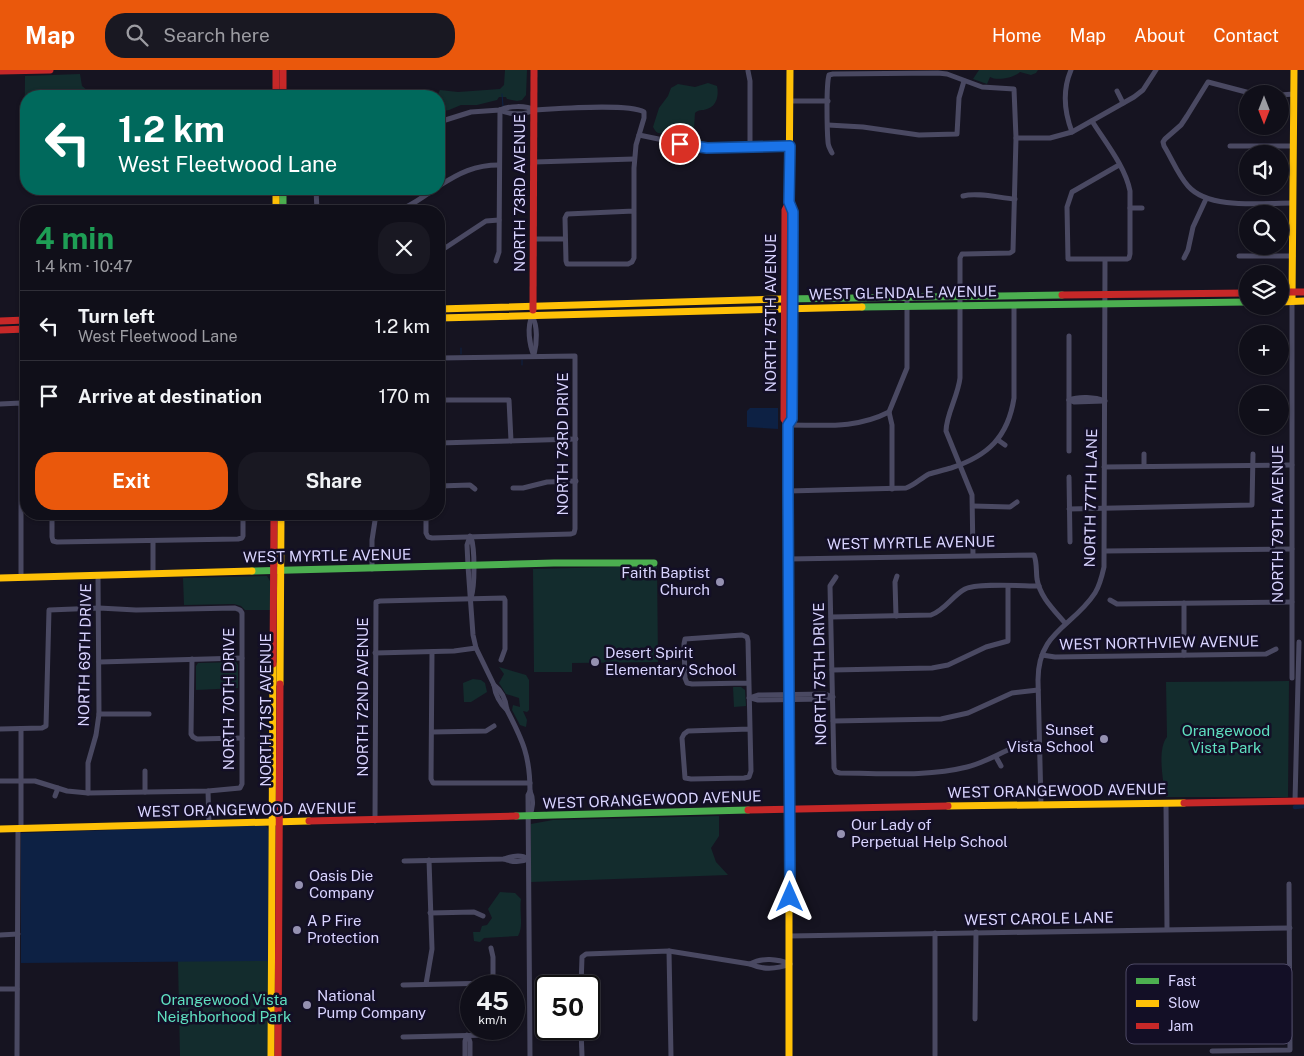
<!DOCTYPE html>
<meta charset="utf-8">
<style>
:root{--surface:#100f19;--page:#191822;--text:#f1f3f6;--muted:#9c9ca2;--line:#302f38;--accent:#ea580c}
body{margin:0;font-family:"Public Sans",sans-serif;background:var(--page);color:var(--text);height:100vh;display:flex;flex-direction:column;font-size:19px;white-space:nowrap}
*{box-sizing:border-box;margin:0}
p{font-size:16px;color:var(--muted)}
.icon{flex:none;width:28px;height:28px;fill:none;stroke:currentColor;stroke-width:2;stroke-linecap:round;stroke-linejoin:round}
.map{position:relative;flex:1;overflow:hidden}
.sheet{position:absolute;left:20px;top:135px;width:425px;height:315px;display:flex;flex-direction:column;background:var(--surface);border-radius:20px;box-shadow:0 1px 4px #0004,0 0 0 1px var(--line)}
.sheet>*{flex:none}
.top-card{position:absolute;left:20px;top:20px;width:425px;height:105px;border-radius:20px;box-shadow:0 1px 4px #0004,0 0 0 1px var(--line);background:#00695c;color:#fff;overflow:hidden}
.needle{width:32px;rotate:180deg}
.buttons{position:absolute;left:1239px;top:15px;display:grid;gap:10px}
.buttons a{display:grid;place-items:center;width:50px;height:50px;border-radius:50%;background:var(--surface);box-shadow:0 1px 4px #0004,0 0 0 1px var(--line);font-size:25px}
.speed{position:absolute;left:460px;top:905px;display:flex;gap:10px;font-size:25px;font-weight:700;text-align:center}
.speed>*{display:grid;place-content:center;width:65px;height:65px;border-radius:50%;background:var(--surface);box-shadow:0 1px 4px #0004,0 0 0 1px var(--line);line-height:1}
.speed small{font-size:12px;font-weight:400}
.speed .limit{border:2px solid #111;border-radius:8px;background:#fff;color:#111}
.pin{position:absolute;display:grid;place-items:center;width:42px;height:42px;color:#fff;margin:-21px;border:2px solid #fff;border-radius:50%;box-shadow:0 1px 5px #0007}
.me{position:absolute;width:55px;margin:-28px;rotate:0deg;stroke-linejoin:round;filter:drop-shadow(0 0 4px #0008)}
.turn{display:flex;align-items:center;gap:18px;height:105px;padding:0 15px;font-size:22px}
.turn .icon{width:65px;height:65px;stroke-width:2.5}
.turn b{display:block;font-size:35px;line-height:42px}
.round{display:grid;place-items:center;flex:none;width:52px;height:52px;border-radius:20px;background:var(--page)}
.head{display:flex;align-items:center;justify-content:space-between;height:85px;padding:0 15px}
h1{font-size:30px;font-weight:700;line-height:38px;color:#1e9e55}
.button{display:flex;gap:10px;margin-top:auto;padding:10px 15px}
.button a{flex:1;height:58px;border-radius:20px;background:var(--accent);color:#fff;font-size:20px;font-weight:700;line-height:58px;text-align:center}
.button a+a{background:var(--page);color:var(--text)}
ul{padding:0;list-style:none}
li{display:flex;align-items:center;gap:15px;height:70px;padding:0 15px;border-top:1px solid var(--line)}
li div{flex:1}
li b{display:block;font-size:19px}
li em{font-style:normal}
header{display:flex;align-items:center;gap:30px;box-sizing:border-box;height:70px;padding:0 25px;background:var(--accent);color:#fff}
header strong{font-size:24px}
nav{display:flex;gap:28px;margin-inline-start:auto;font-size:18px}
.search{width:350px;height:45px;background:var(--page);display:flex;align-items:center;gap:12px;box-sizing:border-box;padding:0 18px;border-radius:20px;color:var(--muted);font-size:19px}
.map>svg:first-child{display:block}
.green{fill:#132c2d}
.water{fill:#0d2144}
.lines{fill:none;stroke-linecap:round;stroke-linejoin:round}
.stream{stroke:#0d2144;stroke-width:1}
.canal{stroke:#0d2144;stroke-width:4.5}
.street{stroke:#4a4962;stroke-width:5}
.fast{stroke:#4caf50;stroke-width:7}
.slow{stroke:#ffc107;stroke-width:7}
.jam{stroke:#c62828;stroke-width:7}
.route-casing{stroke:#114b97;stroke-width:12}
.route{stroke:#1a73e8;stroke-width:9}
.poi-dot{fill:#9591b1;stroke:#130f26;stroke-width:2}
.labels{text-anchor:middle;stroke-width:5;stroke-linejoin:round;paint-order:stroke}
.street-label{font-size:15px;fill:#d9d4ff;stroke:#130f26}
.poi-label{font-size:15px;fill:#d9d4ff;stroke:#130f26;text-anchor:start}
.park-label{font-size:15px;fill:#5fe0c0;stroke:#130f26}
.key{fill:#130f26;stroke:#4e4a67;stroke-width:1}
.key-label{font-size:14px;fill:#d9d4ff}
</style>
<header>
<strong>Map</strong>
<div class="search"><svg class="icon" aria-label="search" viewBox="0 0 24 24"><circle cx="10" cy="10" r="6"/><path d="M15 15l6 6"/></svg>Search here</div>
<nav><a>Home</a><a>Map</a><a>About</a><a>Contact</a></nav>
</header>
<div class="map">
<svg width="1304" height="986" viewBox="0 0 1304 986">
<rect width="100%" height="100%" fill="#161421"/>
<!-- green -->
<g class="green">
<path d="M 505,0 L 527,0 L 526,25 L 522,30 L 517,31 L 507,29 L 506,27 L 499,27 L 497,30 L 477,35 L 461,35 L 449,40 L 443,41 L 439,32 L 439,26 L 437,26 L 440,20 L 458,22 L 500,19 L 504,15 Z"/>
<path d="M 979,0 L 1038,0 L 1036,3 L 1031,5 L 1020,2 C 1013,8 997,11 990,7 L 987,14 L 973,9 Z"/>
<path d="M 80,4 L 82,16 L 94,26 L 26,26 L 26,118 L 24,118 L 25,6 Z"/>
<path d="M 708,13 L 717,16 C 719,25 717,36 707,39 C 702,41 699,39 695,43 L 694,58 L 691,64 C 686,67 664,64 658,63 C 655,61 655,60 653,57 L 659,38 L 668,26 L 671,18 L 678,14 L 695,17 Z"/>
<path d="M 657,496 L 658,592 L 572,593 L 572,602 L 534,602 L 533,499 Z"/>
<path d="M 267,506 L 270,511 L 270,540 L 245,540 L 241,536 L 234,534 L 184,535 L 183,508 Z"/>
<path d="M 236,592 L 238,595 L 238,618 L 196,620 L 196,596 L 198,593 Z"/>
<path d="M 499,597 L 526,605 L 529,610 L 529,640 L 527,642 L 523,641 L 527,650 L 526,657 L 520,655 L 512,640 L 513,635 L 520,637 L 519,628 L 506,624 L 499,613 L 504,604 Z"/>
<path d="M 473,609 L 481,610 L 485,613 L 487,622 L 471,632 L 464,632 L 463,613 Z"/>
<path d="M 1289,611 L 1288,727 L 1166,727 C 1163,712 1157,679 1167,667 L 1166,612 Z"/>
<path d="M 733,617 L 741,617 L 745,620 L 746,636 L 734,637 Z"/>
<path d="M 719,746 L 719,766 L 711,778 L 716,792 L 728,805 L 531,812 L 531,754 L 553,750 Z"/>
<path d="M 500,822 L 515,823 L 521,829 C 519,841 524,856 518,866 L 484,868 L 480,872 L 474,871 L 473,862 L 480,862 L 482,856 L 487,855 L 492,848 L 488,839 Z"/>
<path d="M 178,891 L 268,891 L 268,986 L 180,986 Z"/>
</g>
<!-- water -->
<g class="water">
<path d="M 750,338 L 778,338 L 778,359 L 747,357 L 747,341 Z"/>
<path d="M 264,755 L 267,757 L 269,761 L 268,891 L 21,893 L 21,763 Z"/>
</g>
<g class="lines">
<!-- stream -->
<g class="stream">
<path d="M 502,24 L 503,36"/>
<path d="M 461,278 L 461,284"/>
<path d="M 522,290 L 522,295"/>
</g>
<!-- canal -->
<path class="canal" d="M 1295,737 L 1304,736"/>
<!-- street -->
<g class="street">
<path d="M 1071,0 C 1062,21 1064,41 1072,62"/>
<path d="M 748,1 L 750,11 L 750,77"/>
<path d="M 1117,21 L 1123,33"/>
<path d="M 1259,24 L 1250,23 L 1208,12 L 1187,46 L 1181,55 L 1165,69 L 1163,72 L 1164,76 C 1172,89 1178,105 1188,116 C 1209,140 1262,133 1292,133"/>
<path d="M 1280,25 L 1294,24"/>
<path d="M 790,31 L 828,31"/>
<path d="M 500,40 C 508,45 526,45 534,40"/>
<path d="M 1092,51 C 1105,72 1125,96 1130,121 L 1130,184 L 1129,188 L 1127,189 L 1068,189 L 1067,137 L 1072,122 L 1119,95"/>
<path d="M 439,52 L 471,42 L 500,40 C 508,36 526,35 534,40 C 556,39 628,33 644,42 L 644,48 L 636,75 L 634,98 L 634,188 L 632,192 L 628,194 L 567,194 L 566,191 L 565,148 L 567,144 L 634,141"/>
<path d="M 828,55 L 863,57 L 919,65 L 957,64 L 959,28 L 964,11"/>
<path d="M 639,65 L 702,78 L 790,76"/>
<path d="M 1016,68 L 1050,68 L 1072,62 L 1134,27 L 1143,20 L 1156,0"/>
<path d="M 1230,76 L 1293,76"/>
<path d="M 832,83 C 830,79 828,76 828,72 C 827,60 826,15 829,5 L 833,4 L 938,3 L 947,4 L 982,17 L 1014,19 L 1016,68 L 1013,181 L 1010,183 L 965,184 L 962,184 L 960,188 L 960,308 C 958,326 946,345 946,361 L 972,425 L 973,485"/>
<path d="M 534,92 L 634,89"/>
<path d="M 439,116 C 459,103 475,95 499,95"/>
<path d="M 316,119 L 317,141"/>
<path d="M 963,126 C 977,122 1000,128 1015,129"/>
<path d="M 1130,138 L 1142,138"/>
<path d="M 397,141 C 412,136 422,127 435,119"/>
<path d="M 534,169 L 565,169"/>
<path d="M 439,182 L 486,151 L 499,150"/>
<path d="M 1239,186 L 1293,186"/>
<path d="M 1184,188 L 1188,180 L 1193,157 L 1206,129"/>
<path d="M 496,191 L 499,182 L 500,40"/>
<path d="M 532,246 C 527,257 529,274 534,286"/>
<path d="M 532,246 C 538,256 537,273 534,285"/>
<path d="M 1069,266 L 1069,381"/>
<path d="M 439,330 L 509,330 L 511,371"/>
<path d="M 1069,330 C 1079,326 1095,327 1105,331"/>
<path d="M 1069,330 L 1074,332 L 1104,331"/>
<path d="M 0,334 L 21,333 L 21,507"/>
<path d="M 788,355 C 824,355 856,359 889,342"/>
<path d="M 998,370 L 1005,375"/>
<path d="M 439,373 L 576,369"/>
<path d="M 1144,384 L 1144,396"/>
<path d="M 1104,397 L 1292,395"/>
<path d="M 1069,407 L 1070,472"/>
<path d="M 439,416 L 470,415 L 475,419"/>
<path d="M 513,418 L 523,418 L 547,412 L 576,411"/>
<path d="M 892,419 L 892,355 L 889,342 L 907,298 L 907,227"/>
<path d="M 788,421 L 906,418 C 915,415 921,408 929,404 C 936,402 944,400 951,398 C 988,386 1008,367 1014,328 L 1014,235"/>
<path d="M 973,436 L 1010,437 L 1017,432"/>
<path d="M 1069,439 L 1252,435 L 1253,384"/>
<path d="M 52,444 L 52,467 L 53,471 L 57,472 L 238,469 L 242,468 L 243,466 L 243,444"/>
<path d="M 426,444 L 426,463 L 428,467 L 432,468 L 571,464 L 574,463 L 575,459 L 575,286 L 439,288"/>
<path d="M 470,466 L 467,475 L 468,496 L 473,565 L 476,578 L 494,615 C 495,624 500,634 507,640 C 523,671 530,686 530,721 C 534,729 533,739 529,747"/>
<path d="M 471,467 C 475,479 475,516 471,528"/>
<path d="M 153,471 L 153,504"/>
<path d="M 1105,481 L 1292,479"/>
<path d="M 788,489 L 1034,485 C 1037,492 1036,501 1037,509 C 1040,527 1054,540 1065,553"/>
<path d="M 372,499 L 372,470 L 376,444"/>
<path d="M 836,507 L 830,516 L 834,698 L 836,702 L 840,703 C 882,703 927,707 967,697 C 992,691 1014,672 1039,672"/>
<path d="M 1110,530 L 1117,534 L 1292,532"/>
<path d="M 1184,533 L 1184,585"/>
<path d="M 896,546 L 895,512 L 897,506"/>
<path d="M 831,547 L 931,545 C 945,540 952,526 965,519 C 977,513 1022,516 1039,516"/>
<path d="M 432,582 L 431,709 L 433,713 L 530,713"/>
<path d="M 375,583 L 454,581 L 476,578"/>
<path d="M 1042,585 L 1055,587 L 1266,584 L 1276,579"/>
<path d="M 192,589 L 191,664 L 193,667 L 197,669 L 242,668"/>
<path d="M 99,592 L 242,588"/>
<path d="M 832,600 L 932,598 L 948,595 L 986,577 L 1008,571 L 1008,516"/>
<path d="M 1292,608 L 1292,231"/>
<path d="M 749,613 L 692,614 L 687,613 L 685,608 L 684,574 L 685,569 L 742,565 L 747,567 L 748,571 L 751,701 L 749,707 L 744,708 L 691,709 L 685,708 L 682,668 L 684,664 L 688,661 L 750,659"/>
<path d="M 494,615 C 502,621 506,631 507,640"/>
<path d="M 749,628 L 758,625 L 825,624 L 833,627"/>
<path d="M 751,628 L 758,630 L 825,629 L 832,627"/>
<path d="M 99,644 L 149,644"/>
<path d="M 833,651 L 941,649 L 968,643 L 1012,623 L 1038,620"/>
<path d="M 0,659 L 42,658 L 46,656 L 49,540 L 99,538 L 136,540 L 235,538 L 240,540 L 242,543 L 242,714 L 240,718 L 208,721 L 88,723 L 67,721 L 35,711 L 0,711"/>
<path d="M 21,659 L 21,758"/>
<path d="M 432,662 L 486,661 L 494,656"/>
<path d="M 996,687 L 1001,696"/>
<path d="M 145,701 L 145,722"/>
<path d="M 208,721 L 209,753"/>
<path d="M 88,723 L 88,693 L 96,665 L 99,644 L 98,505"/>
<path d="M 55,726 L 58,718"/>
<path d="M 1295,731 L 1299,572"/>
<path d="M 1166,733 L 1167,859"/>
<path d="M 1041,735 L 1038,610 C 1038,561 1073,557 1095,523 C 1100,515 1102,506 1104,497 L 1105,190"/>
<path d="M 375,751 L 376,532 L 380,531 L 504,528 L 505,530 L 505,579 L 501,590"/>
<path d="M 504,789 C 512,792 520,793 528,789"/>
<path d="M 404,791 L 504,789 C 512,786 521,784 528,789"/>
<path d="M 430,843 L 474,842 L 483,846"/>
<path d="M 0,865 L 18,864"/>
<path d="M 789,866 L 1290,858"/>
<path d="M 491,878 L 493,887 L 493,915"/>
<path d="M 669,881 L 671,986"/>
<path d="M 750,894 C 762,887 778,889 790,894"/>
<path d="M 426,914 L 432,879 L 429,790"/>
<path d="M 403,915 L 493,913"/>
<path d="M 581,916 L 582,887 L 586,884 L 669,881 L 750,894 C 763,900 777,899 790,894"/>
<path d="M 0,919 L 17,919"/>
<path d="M 975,949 L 976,862"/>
<path d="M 581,959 L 582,986"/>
<path d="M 468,966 L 470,972 L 470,986"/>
<path d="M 403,967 L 489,965 L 492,964 L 493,959"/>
<path d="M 1212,981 L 1290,980 L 1289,814"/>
<path d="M 935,985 L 935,863"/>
<path d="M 17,986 L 18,759"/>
<path d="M 465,986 L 465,971 L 467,965"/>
<path d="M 530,986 L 528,725 L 530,721"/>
</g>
<!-- fast -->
<g class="fast">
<path d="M 283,119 L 283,141"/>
<path d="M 782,229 L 1062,225"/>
<path d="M 862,237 L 1248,232"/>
<path d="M 788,420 L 789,774"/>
<path d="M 252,501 L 554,493 L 654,493"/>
<path d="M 516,746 L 748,740"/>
</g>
<!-- slow -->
<g class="slow">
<path d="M 276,119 L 276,141"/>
<path d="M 1292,231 L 1294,0"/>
<path d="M 1280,232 L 1304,231"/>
<path d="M 439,239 L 782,229"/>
<path d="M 439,248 L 862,237"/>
<path d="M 788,355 L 792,349 L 793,142 L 789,132 L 790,0"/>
<path d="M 0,508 L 252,501"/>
<path d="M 280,614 L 281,444"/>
<path d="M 948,736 L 1184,733"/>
<path d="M 0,759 L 309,751"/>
<path d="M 789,774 L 789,986"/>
<path d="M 271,986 L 273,594"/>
</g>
<!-- jam -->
<g class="jam">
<path d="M 276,0 L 276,26"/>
<path d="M 283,0 L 283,26"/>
<path d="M 0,1 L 50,0"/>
<path d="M 1280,222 L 1304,222"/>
<path d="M 1062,225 L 1248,223"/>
<path d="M 533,240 L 534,0"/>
<path d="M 0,251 L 26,250"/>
<path d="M 0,260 L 26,259"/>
<path d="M 788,420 L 788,355 L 784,349 L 785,140 L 789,132"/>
<path d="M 273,594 L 274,444"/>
<path d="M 1184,733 L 1304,731"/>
<path d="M 748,740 L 948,736"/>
<path d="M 309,751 L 516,746"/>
<path d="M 278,986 L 280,614"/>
</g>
</g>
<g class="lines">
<!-- route casing -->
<g class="route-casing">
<path id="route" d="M 680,74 L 707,78 L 790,76 L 789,132 L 793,142 L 793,160 L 792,349 L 788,355 L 788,421 L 790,827"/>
</g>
<!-- route -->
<use href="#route" class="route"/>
</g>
<!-- markers -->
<g class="poi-dot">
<circle cx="720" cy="512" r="5"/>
<circle cx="595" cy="592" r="5"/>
<circle cx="1104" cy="669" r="5"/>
<circle cx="841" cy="764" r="5"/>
<circle cx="299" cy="815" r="5"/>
<circle cx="297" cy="860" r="5"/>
<circle cx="307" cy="935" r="5"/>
</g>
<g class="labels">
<!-- street labels -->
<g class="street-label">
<text transform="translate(520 123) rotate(-90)" y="5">NORTH 73RD AVENUE</text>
<text transform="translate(903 223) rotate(-1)" y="5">WEST GLENDALE AVENUE</text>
<text transform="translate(771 243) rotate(-90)" y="5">NORTH 75TH AVENUE</text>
<text transform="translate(563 374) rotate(-90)" y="5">NORTH 73RD DRIVE</text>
<text transform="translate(1091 428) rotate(-89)" y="5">NORTH 77TH LANE</text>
<text transform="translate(1278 454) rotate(-90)" y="5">NORTH 79TH AVENUE</text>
<text transform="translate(911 473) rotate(-1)" y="5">WEST MYRTLE AVENUE</text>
<text transform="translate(327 486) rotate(-1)" y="5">WEST MYRTLE AVENUE</text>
<text transform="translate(1159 573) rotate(-1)" y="5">WEST NORTHVIEW AVENUE</text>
<text transform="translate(85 585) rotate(-89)" y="5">NORTH 69TH DRIVE</text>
<text transform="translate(820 604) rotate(-91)" y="5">NORTH 75TH DRIVE</text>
<text transform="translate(363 627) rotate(-90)" y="5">NORTH 72ND AVENUE</text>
<text transform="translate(229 629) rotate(-90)" y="5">NORTH 70TH DRIVE</text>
<text transform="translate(266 640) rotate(-90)" y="5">NORTH 71ST AVENUE</text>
<text transform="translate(1057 721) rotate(-1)" y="5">WEST ORANGEWOOD AVENUE</text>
<text transform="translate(652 730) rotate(-2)" y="5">WEST ORANGEWOOD AVENUE</text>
<text transform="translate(247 740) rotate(-1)" y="5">WEST ORANGEWOOD AVENUE</text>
<text transform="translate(1039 849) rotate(-1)" y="5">WEST CAROLE LANE</text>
</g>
<!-- poi labels -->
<g class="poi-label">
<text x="710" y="508" text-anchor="end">Faith Baptist<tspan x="710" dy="17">Church</tspan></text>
<text x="605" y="588">Desert Spirit<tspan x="605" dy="17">Elementary School</tspan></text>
<text x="1094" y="665" text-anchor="end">Sunset<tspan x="1094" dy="17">Vista School</tspan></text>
<text x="851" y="760">Our Lady of<tspan x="851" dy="17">Perpetual Help School</tspan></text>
<text x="309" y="811">Oasis Die<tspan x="309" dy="17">Company</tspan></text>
<text x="307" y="856">A P Fire<tspan x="307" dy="17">Protection</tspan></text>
<text x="317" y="931">National<tspan x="317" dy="17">Pump Company</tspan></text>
</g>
<!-- park labels -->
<g class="park-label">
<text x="1226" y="666">Orangewood<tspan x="1226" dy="17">Vista Park</tspan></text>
<text x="224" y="935">Orangewood Vista<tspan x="224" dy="17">Neighborhood Park</tspan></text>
</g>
</g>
<!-- legend -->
<rect x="1126" y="894" width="166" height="80" rx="8" class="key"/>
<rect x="1136" y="908" width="23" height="6" fill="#4caf50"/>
<rect x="1136" y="930" width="23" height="7" fill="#ffc107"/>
<rect x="1136" y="953" width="23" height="6" fill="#c62828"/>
<g class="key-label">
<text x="1168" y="916">Fast</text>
<text x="1168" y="938">Slow</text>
<text x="1168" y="961">Jam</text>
</g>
</svg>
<div class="buttons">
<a><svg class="needle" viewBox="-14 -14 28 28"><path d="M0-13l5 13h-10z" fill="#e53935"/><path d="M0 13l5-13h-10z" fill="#9c9ca2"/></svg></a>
<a><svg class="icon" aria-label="sound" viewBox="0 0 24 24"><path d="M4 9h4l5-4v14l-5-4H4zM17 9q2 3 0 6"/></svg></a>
<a><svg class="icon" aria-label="search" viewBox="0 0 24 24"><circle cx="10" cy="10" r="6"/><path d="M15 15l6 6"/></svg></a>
<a><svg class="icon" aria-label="layers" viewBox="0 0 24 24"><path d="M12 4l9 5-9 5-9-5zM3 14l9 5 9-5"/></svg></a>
<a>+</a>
<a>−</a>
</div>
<div class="speed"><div>45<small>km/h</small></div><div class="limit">50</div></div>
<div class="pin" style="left:680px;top:74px;background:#d93025"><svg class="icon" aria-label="arrive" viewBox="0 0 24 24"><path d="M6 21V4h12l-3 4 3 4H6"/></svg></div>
<svg class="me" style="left:790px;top:827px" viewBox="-20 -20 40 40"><path d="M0-17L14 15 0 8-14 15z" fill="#1a73e8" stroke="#fff" stroke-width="4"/></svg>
<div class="top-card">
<div class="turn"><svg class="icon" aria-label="left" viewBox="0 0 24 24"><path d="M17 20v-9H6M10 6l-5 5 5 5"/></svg><div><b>1.2 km</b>West Fleetwood Lane</div></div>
</div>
<section class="sheet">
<div class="head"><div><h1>4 min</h1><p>1.4 km · 10:47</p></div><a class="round"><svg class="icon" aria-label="close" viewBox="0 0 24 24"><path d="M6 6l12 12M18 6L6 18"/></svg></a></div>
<ul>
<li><svg class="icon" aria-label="left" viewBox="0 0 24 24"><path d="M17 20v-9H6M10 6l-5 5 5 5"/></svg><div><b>Turn left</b><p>West Fleetwood Lane</p></div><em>1.2 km</em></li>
<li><svg class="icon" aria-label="arrive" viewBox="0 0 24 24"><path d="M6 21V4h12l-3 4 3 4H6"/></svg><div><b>Arrive at destination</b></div><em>170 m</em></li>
</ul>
<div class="button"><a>Exit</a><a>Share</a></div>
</section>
</div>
